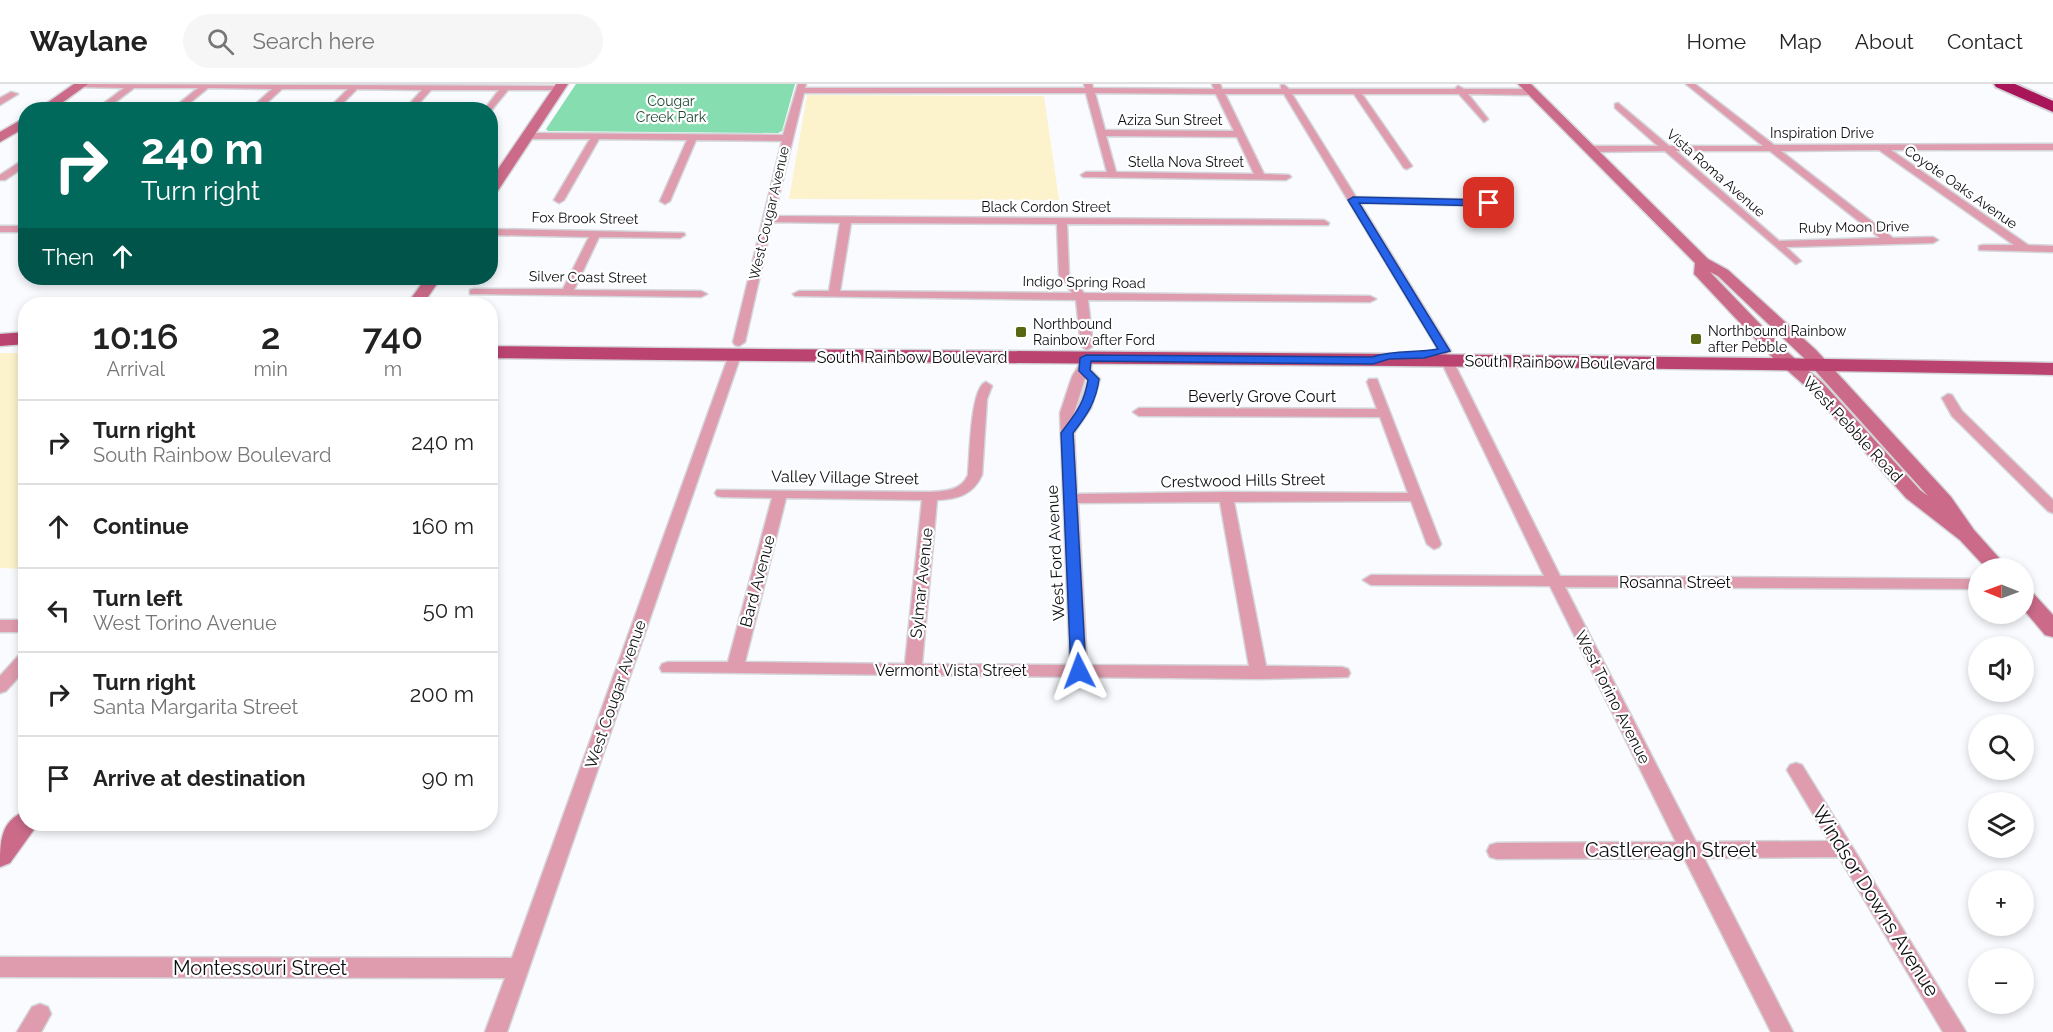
<!DOCTYPE html>
<meta charset="utf-8">
<style>
:root{--surface:#fff;--page:#f6f6f6;--text:#222;--muted:#767676;--line:#e0e0e0}
body{margin:0;font-family:Raleway,sans-serif;background:var(--page);color:var(--text);height:100vh;display:flex;flex-direction:column;font-size:22px;white-space:nowrap}
*{box-sizing:border-box;margin:0}
p{font-size:20px;color:var(--muted)}
.icon{flex:none;width:33px;height:33px;fill:none;stroke:currentColor;stroke-width:2;stroke-linecap:round;stroke-linejoin:round}
.map{position:relative;flex:1;overflow:hidden}
.sheet{position:absolute;left:18px;top:213px;width:480px;height:534px;display:flex;flex-direction:column;background:var(--surface);border-radius:24px;box-shadow:0 3px 9px #0003}
.sheet>*{flex:none}
.top-card{position:absolute;left:18px;top:18px;width:480px;height:183px;border-radius:24px;box-shadow:0 3px 9px #0003;background:#00695c;color:#fff;overflow:hidden}
.needle{width:39px;rotate:271deg}
.buttons{position:absolute;left:1968px;top:474px;display:grid;gap:12px}
.buttons a{display:grid;place-items:center;width:66px;height:66px;border-radius:50%;background:var(--surface);box-shadow:0 3px 9px #0003;font-size:30px}
.pin{position:absolute;display:grid;place-items:center;width:51px;height:51px;color:#fff;margin:-26px;border-radius:12px;box-shadow:0 3px 9px #0006}
.me{position:absolute;width:66px;margin:-33px;rotate:357deg;stroke-linejoin:round;filter:drop-shadow(0 0 4px #0008)}
.turn{display:flex;align-items:center;gap:21px;height:126px;padding:0 24px;font-size:27px}
.turn .icon{width:78px;height:78px;stroke-width:2.5}
.turn b{display:block;font-size:42px;line-height:51px}
.then{display:flex;align-items:center;height:57px;padding:0 24px;background:#0003;gap:12px;font-size:22px}
.eta{display:flex;justify-content:space-evenly;align-items:center;height:102px;text-align:center}
.eta b{font-size:36px;font-weight:600;line-height:42px}
ul{padding:0;list-style:none}
li{display:flex;align-items:center;gap:18px;height:84px;padding:0 24px;border-top:2px solid var(--line)}
li div{flex:1}
li b{display:block;font-size:22px}
li em{font-style:normal}
header{display:flex;align-items:center;gap:36px;box-sizing:border-box;height:84px;padding:0 30px;background:var(--surface);border-bottom:2px solid var(--line)}
header strong{font-size:28px}
nav{display:flex;gap:33px;margin-inline-start:auto;font-size:21px}
.search{width:420px;height:54px;background:var(--page);display:flex;align-items:center;gap:15px;box-sizing:border-box;padding:0 21px;border-radius:33px;color:var(--muted);font-size:22px}
.map>svg:first-child{display:block}
.green{fill:#86ddb0}
.sand{fill:#fcf2cc}
.lines{fill:none;stroke-linecap:round;stroke-linejoin:round}
.street-casing{stroke:#d4d5d9;stroke-width:3}
.secondary-casing{stroke:#d4d5d9;stroke-width:3}
.primary-casing{stroke:#d4d5d9;stroke-width:3}
.highway-casing{stroke:#d4d5d9;stroke-width:4}
.street{fill:#de9cae;fill-rule:evenodd}
.secondary{fill:#cb6b89;fill-rule:evenodd}
.primary{fill:#ba446f;fill-rule:evenodd}
.highway{fill:#a91559;fill-rule:evenodd}
.route{fill:#2563eb;stroke:#184099;stroke-width:1.5}
.poi-dot{fill:#586812;stroke:#fff;stroke-width:2}
.labels{text-anchor:middle;stroke-width:4.5;stroke-linejoin:round;paint-order:stroke}
.far-park-label{font-size:14px;fill:#1e4a34;stroke:#fff}
.far-street-label{font-size:14px;fill:#0d0e12;stroke:#fff}
.far-poi-label{font-size:14px;fill:#0d0e12;stroke:#fff;text-anchor:start}
.street-label{font-size:16px;fill:#0d0e12;stroke:#fff}
.near-street-label{font-size:20px;fill:#0d0e12;stroke:#fff}
</style>
<header>
<strong>Waylane</strong>
<div class="search"><svg class="icon" aria-label="search" viewBox="0 0 24 24"><circle cx="10" cy="10" r="6"/><path d="M15 15l6 6"/></svg>Search here</div>
<nav><a>Home</a><a>Map</a><a>About</a><a>Contact</a></nav>
</header>
<div class="map">
<svg width="2053" height="948" viewBox="0 0 2053 948">
<rect width="100%" height="100%" fill="#fafbff"/>
<!-- green -->
<path class="green" d="M 576,0 L 795,0 L 782,47 L 778,49 L 548,47 L 546,45 Z"/>
<!-- sand -->
<g class="sand">
<path d="M 807,11 L 1044,12 L 1059,116 L 789,115 Z"/>
<path d="M 0,269 L 25,269 L 25,485 L 0,484 Z"/>
</g>
<g class="lines">
<!-- street casing -->
<g class="street-casing">
<g id="street">
<path d="M 78,0 L 560,2 L 564,4 L 560,6 L 508,6 L 490,28 L 490,26 L 484,26 L 499,6 L 431,6 L 413,26 L 404,26 L 422,6 L 357,5 L 336,26 L 327,26 L 348,5 L 282,5 L 259,26 L 249,26 L 272,5 L 208,4 L 181,26 L 171,26 L 198,4 L 134,4 L 105,26 L 95,26 L 124,4 L 81,3 Z"/>
<path d="M 798,0 L 806,0 L 805,4 L 1085,4 L 1084,0 L 1092,0 L 1093,4 L 1214,5 L 1212,0 L 1220,0 L 1222,5 L 1281,5 L 1281,1 L 1284,1 L 1289,5 L 1455,5 L 1458,2 L 1464,5 L 1532,5 L 1536,8 L 1532,11 L 1468,10 L 1488,35 L 1484,38 L 1459,10 L 1362,10 L 1412,82 L 1407,85 L 1404,84 L 1354,10 L 1292,10 L 1356,113 L 1489,116 L 1494,119 L 1489,122 L 1360,119 L 1451,267 L 1445,271 L 1439,267 L 1284,10 L 1225,10 L 1264,90 L 1289,91 L 1291,93 L 1286,96 L 1083,93 L 1081,91 L 1086,88 L 1107,88 L 1086,9 L 804,9 L 774,132 L 1324,136 L 1329,139 L 1328,141 L 1067,140 L 1069,191 L 1084,209 L 1370,212 L 1376,215 L 1370,218 L 1088,216 L 1093,262 L 1087,266 L 1081,262 L 1076,216 L 795,212 L 793,210 L 799,207 L 829,207 L 840,139 L 772,138 L 745,258 L 739,262 L 735,261 L 733,258 L 782,57 L 696,56 L 670,117 L 665,120 L 660,117 L 687,56 L 599,55 L 564,116 L 559,119 L 554,116 L 590,55 L 528,55 L 524,52 L 528,49 L 783,51 ZM 1095,9 L 1216,10 L 1234,47 L 1105,46 ZM 1106,52 L 1237,53 L 1254,90 L 1116,88 ZM 851,139 L 1057,140 L 1059,191 L 1072,209 L 840,207 Z"/>
<path d="M 1686,0 L 1695,0 L 1774,61 L 2053,60 L 2053,66 L 1891,66 L 2028,161 L 2053,162 L 2053,168 L 1979,166 L 1979,162 L 1983,161 L 2014,161 L 1879,66 L 1781,67 L 1893,154 L 1933,153 L 1938,156 L 1933,159 L 1786,163 L 1801,177 L 1796,180 L 1665,67 L 1590,68 L 1585,65 L 1590,62 L 1658,62 L 1615,24 L 1615,20 L 1618,19 L 1669,62 L 1763,62 ZM 1676,67 L 1770,67 L 1880,154 L 1779,157 Z"/>
<path d="M 11,8 L 18,10 L 0,21 L 0,14 Z"/>
<path d="M 26,74 L 26,82 L 5,96 L 0,96 L 0,91 Z"/>
<rect x="0" y="142" width="26" height="6"/>
<path d="M 490,145 L 684,149 L 685,151 L 680,154 L 599,153 L 574,206 L 701,207 L 707,210 L 701,213 L 470,210 L 470,206 L 474,205 L 563,205 L 589,153 L 490,151 Z"/>
<path d="M 735,267 L 741,271 L 507,948 L 485,948 L 505,894 L 0,893 L 0,873 L 512,874 L 729,271 Z"/>
<path d="M 1086,270 L 1092,274 L 1091,286 L 1100,295 L 1091,324 L 1074,349 L 1077,410 L 1226,408 L 1408,409 L 1380,333 L 1139,332 L 1133,328 L 1139,324 L 1377,325 L 1367,298 L 1369,295 L 1377,295 L 1441,460 L 1439,463 L 1434,465 L 1427,460 L 1411,417 L 1234,418 L 1266,582 L 1342,583 L 1348,585 L 1350,589 L 1348,593 L 1259,595 L 662,588 L 660,584 L 662,580 L 668,578 L 728,578 L 772,414 L 722,413 L 717,412 L 715,409 L 717,406 L 930,408 C 945,407 961,407 968,391 C 970,374 970,303 986,298 L 992,302 L 987,315 L 982,391 C 973,411 957,415 937,416 L 922,580 L 1070,581 L 1060,329 C 1064,318 1067,307 1071,296 C 1074,286 1079,287 1080,274 ZM 1085,294 L 1088,296 L 1081,317 L 1073,332 ZM 786,414 L 922,416 L 905,580 L 745,578 ZM 1220,418 L 1249,582 L 1087,581 L 1078,419 Z"/>
<path d="M 1447,273 L 1453,277 L 1560,492 L 1978,495 L 1978,505 L 1565,503 L 1696,758 L 1829,757 L 1787,686 L 1790,681 L 1796,679 L 1802,681 L 1966,948 L 1943,948 L 1839,773 L 1704,774 L 1793,948 L 1771,948 L 1684,774 L 1497,775 L 1490,773 L 1487,767 L 1490,761 L 1497,759 L 1676,758 L 1550,502 L 1371,501 L 1363,496 L 1371,491 L 1544,492 L 1441,277 Z"/>
<path d="M 1948,310 L 1952,311 L 1962,327 L 2053,416 L 2053,429 L 2048,427 L 1952,332 L 1942,314 Z"/>
<rect x="0" y="536" width="26" height="12"/>
<path d="M 26,568 L 26,585 L 6,607 L 0,609 L 0,592 L 20,570 Z"/>
<path d="M 40,920 L 48,923 L 51,930 L 41,948 L 17,948 L 32,923 Z"/>
</g>
</g>
<!-- secondary casing -->
<g class="secondary-casing">
<g id="secondary">
<path d="M 74,0 L 88,0 L 52,26 L 37,26 Z"/>
<path d="M 556,0 L 568,0 L 497,108 L 490,112 L 490,97 Z"/>
<path d="M 1518,0 L 1531,0 L 1708,175 L 1728,186 L 1816,266 L 1951,413 L 1974,446 L 2008,484 L 1986,484 L 1960,456 L 1906,414 L 1811,307 L 1773,274 L 1697,193 L 1694,190 L 1695,179 ZM 1710,188 L 1718,192 L 1804,274 L 1928,412 L 1920,406 L 1823,299 L 1785,266 Z"/>
<path d="M 26,33 L 26,43 L 0,58 L 0,48 Z"/>
<path d="M 426,194 L 441,194 L 423,220 L 407,220 Z"/>
<path d="M 2024,505 L 2032,508 L 2053,531 L 2053,553 L 2045,551 L 2024,526 Z"/>
<path d="M 26,727 L 26,740 L 38,740 L 10,779 L 0,783 C 0,759 0,736 26,727 Z"/>
</g>
</g>
<!-- primary casing -->
<g class="primary-casing">
<g id="primary">
<path d="M 26,248 L 26,260 L 0,262 L 0,250 Z"/>
<path d="M 490,262 C 1011,269 1532,268 2053,279 L 2053,291 C 1532,280 1011,281 490,274 Z"/>
</g>
</g>
<!-- highway casing -->
<g class="highway-casing">
<path id="highway" d="M 1994,0 L 2015,0 L 2053,17 L 2053,28 L 1996,3 Z"/>
</g>
<!-- street -->
<use href="#street" class="street"/>
<!-- secondary -->
<use href="#secondary" class="secondary"/>
<!-- primary -->
<use href="#primary" class="primary"/>
<!-- highway -->
<use href="#highway" class="highway"/>
</g>
<!-- route -->
<path class="route" d="M 1353,113 L 1489,116 L 1494,119 L 1489,122 L 1359,119 L 1450,267 L 1424,274 L 1389,275 L 1373,280 L 1091,277 L 1090,286 L 1099,295 C 1096,318 1087,331 1073,349 L 1086,587 L 1084,591 L 1073,591 L 1071,587 L 1061,349 C 1075,330 1084,321 1088,296 L 1079,287 L 1080,274 L 1086,271 L 1372,273 C 1394,266 1416,269 1438,265 L 1348,116 Z"/>
<!-- markers -->
<g class="poi-dot">
<rect x="1015" y="242" width="12" height="12" rx="3"/>
<rect x="1690" y="249" width="12" height="12" rx="3"/>
</g>
<g class="labels">
<!-- far-park labels -->
<g class="far-park-label">
<text x="671" y="22">Cougar<tspan x="671" dy="16">Creek Park</tspan></text>
</g>
<!-- far-street labels -->
<g class="far-street-label">
<text x="1170" y="41">Aziza Sun Street</text>
<text x="1822" y="54">Inspiration Drive</text>
<text x="1186" y="83">Stella Nova Street</text>
<text transform="translate(1716 89) rotate(41)" y="5">Vista Roma Avenue</text>
<text transform="translate(1961 103) rotate(35)" y="5">Coyote Oaks Avenue</text>
<text x="1046" y="128">Black Cordon Street</text>
<text transform="translate(769 129) rotate(-77)" y="5">West Cougar Avenue</text>
<text transform="translate(585 134) rotate(1)" y="5">Fox Brook Street</text>
<text transform="translate(1854 143) rotate(-1)" y="5">Ruby Moon Drive</text>
<text transform="translate(588 193) rotate(1)" y="5">Silver Coast Street</text>
<text transform="translate(1084 198) rotate(1)" y="5">Indigo Spring Road</text>
</g>
<!-- far-poi labels -->
<g class="far-poi-label">
<text x="1033" y="245">Northbound<tspan x="1033" dy="16">Rainbow after Ford</tspan></text>
<text x="1708" y="252">Northbound Rainbow<tspan x="1708" dy="16">after Pebble</tspan></text>
</g>
<!-- street labels -->
<g class="street-label">
<text x="912" y="279">South Rainbow Boulevard</text>
<text transform="translate(1560 278) rotate(1)" y="6">South Rainbow Boulevard</text>
<text x="1262" y="318">Beverly Grove Court</text>
<text transform="translate(1853 345) rotate(47)" y="6">West Pebble Road</text>
<text transform="translate(845 393) rotate(1)" y="6">Valley Village Street</text>
<text transform="translate(1243 396) rotate(-1)" y="6">Crestwood Hills Street</text>
<text transform="translate(1055 469) rotate(-93)" y="6">West Ford Avenue</text>
<text transform="translate(757 497) rotate(-75)" y="6">Bard Avenue</text>
<text x="1675" y="504">Rosanna Street</text>
<text transform="translate(921 499) rotate(-84)" y="6">Sylmar Avenue</text>
<text x="951" y="592">Vermont Vista Street</text>
<text transform="translate(615 610) rotate(-71)" y="6">West Cougar Avenue</text>
<text transform="translate(1613 613) rotate(63)" y="6">West Torino Avenue</text>
</g>
<!-- near-street labels -->
<g class="near-street-label">
<text x="1671" y="773">Castlereagh Street</text>
<text transform="translate(1876 817) rotate(58)" y="7">Windsor Downs Avenue</text>
<text x="260" y="891">Montessouri Street</text>
</g>
</g>
</svg>
<div class="buttons">
<a><svg class="needle" viewBox="-14 -14 28 28"><path d="M0-13l5 13h-10z" fill="#e53935"/><path d="M0 13l5-13h-10z" fill="#767676"/></svg></a>
<a><svg class="icon" aria-label="sound" viewBox="0 0 24 24"><path d="M4 9h4l5-4v14l-5-4H4zM17 9q2 3 0 6"/></svg></a>
<a><svg class="icon" aria-label="search" viewBox="0 0 24 24"><circle cx="10" cy="10" r="6"/><path d="M15 15l6 6"/></svg></a>
<a><svg class="icon" aria-label="layers" viewBox="0 0 24 24"><path d="M12 4l9 5-9 5-9-5zM3 14l9 5 9-5"/></svg></a>
<a>+</a>
<a>−</a>
</div>
<div class="pin" style="left:1489px;top:119px;background:#d93025"><svg class="icon" aria-label="arrive" viewBox="0 0 24 24"><path d="M6 21V4h12l-3 4 3 4H6"/></svg></div>
<svg class="me" style="left:1079px;top:587px" viewBox="-20 -20 40 40"><path d="M0-17L14 15 0 8-14 15z" fill="#2563eb" stroke="#fff" stroke-width="4"/></svg>
<div class="top-card">
<div class="turn"><svg class="icon" aria-label="right" viewBox="0 0 24 24"><path d="M7 20v-9h11M14 6l5 5-5 5"/></svg><div><b>240 m</b>Turn right</div></div>
<div class="then">Then<svg class="icon" aria-label="ahead" viewBox="0 0 24 24"><path d="M12 20V5M6 11l6-6 6 6"/></svg></div>
</div>
<section class="sheet">
<div class="eta">
<div><b>10:16</b><p>Arrival</p></div>
<div><b>2</b><p>min</p></div>
<div><b>740</b><p>m</p></div>
</div>
<ul>
<li><svg class="icon" aria-label="right" viewBox="0 0 24 24"><path d="M7 20v-9h11M14 6l5 5-5 5"/></svg><div><b>Turn right</b><p>South Rainbow Boulevard</p></div><em>240 m</em></li>
<li><svg class="icon" aria-label="ahead" viewBox="0 0 24 24"><path d="M12 20V5M6 11l6-6 6 6"/></svg><div><b>Continue</b></div><em>160 m</em></li>
<li><svg class="icon" aria-label="left" viewBox="0 0 24 24"><path d="M17 20v-9H6M10 6l-5 5 5 5"/></svg><div><b>Turn left</b><p>West Torino Avenue</p></div><em>50 m</em></li>
<li><svg class="icon" aria-label="right" viewBox="0 0 24 24"><path d="M7 20v-9h11M14 6l5 5-5 5"/></svg><div><b>Turn right</b><p>Santa Margarita Street</p></div><em>200 m</em></li>
<li><svg class="icon" aria-label="arrive" viewBox="0 0 24 24"><path d="M6 21V4h12l-3 4 3 4H6"/></svg><div><b>Arrive at destination</b></div><em>90 m</em></li>
</ul>
</section>
</div>
